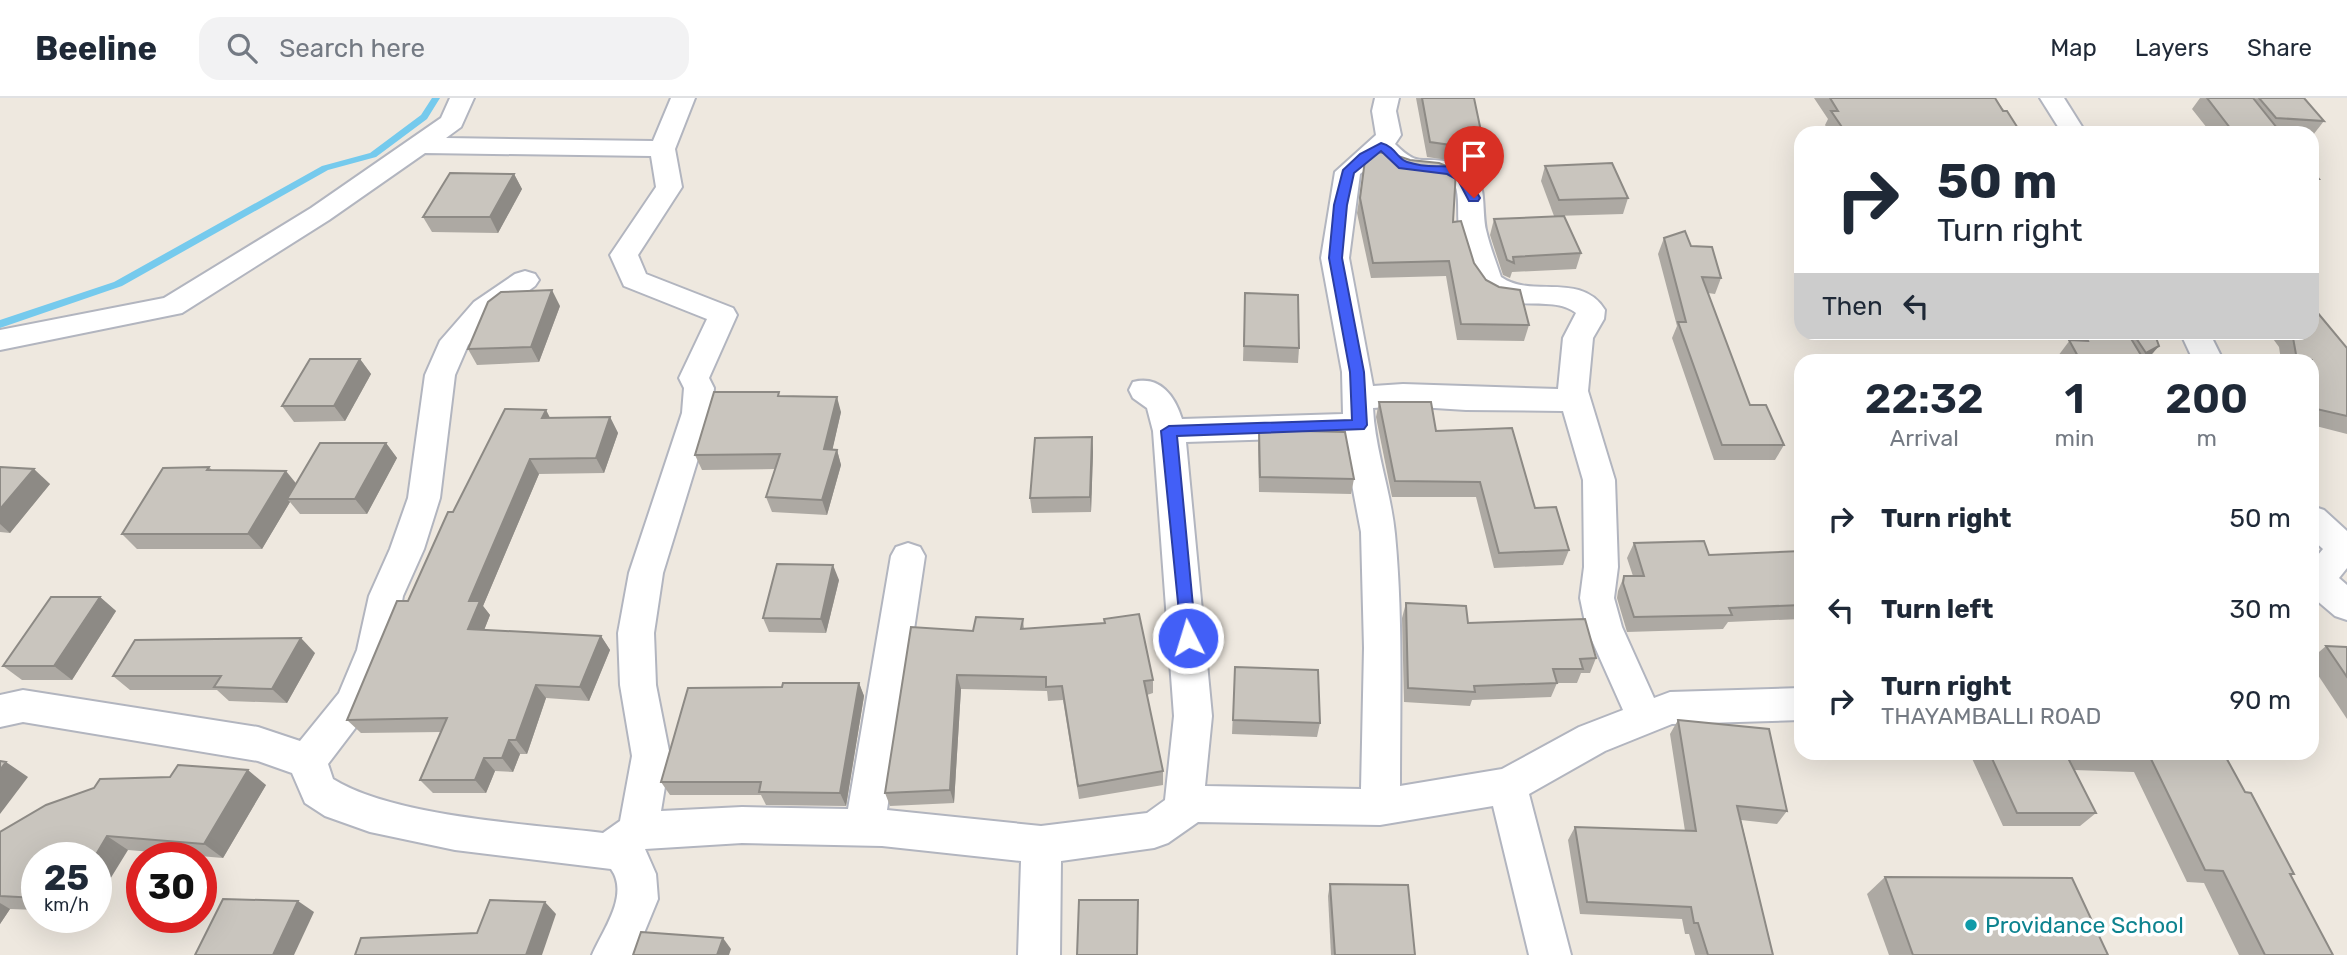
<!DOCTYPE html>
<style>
:root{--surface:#fff;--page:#f2f2f3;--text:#1f2937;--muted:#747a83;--line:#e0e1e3}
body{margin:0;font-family:Rubik,sans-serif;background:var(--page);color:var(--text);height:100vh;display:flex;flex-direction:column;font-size:26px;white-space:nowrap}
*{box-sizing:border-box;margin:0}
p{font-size:23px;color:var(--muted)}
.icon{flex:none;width:38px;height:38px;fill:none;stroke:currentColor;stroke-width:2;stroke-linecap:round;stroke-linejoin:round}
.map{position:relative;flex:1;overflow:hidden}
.sheet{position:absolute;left:1794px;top:256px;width:525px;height:406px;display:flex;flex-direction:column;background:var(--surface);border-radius:21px;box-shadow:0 7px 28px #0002}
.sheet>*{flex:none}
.guide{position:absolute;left:1794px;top:28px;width:525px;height:214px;border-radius:21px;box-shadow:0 7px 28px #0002;background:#fff;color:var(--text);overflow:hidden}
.speed{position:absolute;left:21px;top:744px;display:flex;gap:14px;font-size:35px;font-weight:700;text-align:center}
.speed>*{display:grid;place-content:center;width:91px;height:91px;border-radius:50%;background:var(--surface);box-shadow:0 7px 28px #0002;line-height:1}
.speed small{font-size:18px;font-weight:400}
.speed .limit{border:10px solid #d22;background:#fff;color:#111}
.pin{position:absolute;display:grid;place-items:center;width:60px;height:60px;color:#fff;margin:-72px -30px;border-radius:50% 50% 50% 0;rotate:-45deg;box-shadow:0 0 7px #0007}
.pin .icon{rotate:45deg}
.me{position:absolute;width:77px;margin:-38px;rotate:355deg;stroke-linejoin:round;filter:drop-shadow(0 0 5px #0008)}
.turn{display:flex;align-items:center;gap:24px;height:147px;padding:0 28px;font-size:32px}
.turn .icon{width:91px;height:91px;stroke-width:2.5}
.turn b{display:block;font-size:49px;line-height:60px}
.then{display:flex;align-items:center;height:66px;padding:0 28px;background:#0003;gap:14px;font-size:26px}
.eta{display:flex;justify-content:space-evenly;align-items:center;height:119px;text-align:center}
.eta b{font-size:42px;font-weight:600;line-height:49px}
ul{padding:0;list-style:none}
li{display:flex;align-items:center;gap:21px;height:91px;padding:0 28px}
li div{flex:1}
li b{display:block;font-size:26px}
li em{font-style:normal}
header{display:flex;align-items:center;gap:42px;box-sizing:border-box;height:98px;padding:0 35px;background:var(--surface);border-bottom:2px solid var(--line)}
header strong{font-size:33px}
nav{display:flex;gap:38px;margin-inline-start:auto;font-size:24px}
.search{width:490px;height:63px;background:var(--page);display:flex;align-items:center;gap:18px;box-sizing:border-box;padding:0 24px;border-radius:21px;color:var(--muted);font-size:26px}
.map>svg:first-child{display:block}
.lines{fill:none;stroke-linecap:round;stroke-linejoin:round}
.stream{fill:#75caed;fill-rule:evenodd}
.street-casing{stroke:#b2b5bf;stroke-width:4}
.street{fill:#fff;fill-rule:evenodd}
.wall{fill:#ada9a3}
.shaded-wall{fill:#8d8a85}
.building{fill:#c9c5be;stroke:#8d8a85;stroke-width:2}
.route{fill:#425ff7;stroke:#2b3ea1;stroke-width:2}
.culture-dot{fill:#0f9aa8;stroke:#fff;stroke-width:2.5}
.labels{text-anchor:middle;stroke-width:7;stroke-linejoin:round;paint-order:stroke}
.near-culture-label{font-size:23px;fill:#0d838f;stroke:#fff;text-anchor:start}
</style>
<header>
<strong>Beeline</strong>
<div class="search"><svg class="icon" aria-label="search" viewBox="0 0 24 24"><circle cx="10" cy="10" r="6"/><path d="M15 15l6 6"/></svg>Search here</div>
<nav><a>Map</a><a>Layers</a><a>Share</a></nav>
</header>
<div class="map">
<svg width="2347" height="857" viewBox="0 0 2347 857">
<rect width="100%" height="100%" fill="#eee8df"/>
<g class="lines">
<!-- stream -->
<path class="stream" d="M 432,0 L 440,0 L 427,21 L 376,59 L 328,72 L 122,188 L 0,230 L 0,222 L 114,184 L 322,68 L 370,55 L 421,17 Z"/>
<!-- street casing -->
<g class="street-casing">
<g id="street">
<path d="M 450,0 L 474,0 L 461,29 L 446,40 L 653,43 L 671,0 L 695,0 L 675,51 L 682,89 L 638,157 L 646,176 L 733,210 L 737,217 L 709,280 L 714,290 L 712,315 L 663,475 L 654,535 L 656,587 L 670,658 L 661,713 L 742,709 L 848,711 L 891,458 L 896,449 L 908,445 L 920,449 L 925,458 L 887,712 L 1041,728 L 1147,715 L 1165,702 L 1174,618 L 1153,333 L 1147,310 L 1133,300 L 1129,292 L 1133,284 C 1160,277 1175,298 1182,321 L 1343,316 L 1342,274 L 1321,160 L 1335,74 L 1376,37 L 1372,13 L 1375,0 L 1399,0 L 1396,13 L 1401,37 L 1395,46 C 1419,70 1420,58 1449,64 C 1492,73 1480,100 1486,132 C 1490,149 1496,164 1501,179 C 1532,201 1581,173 1605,212 L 1604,221 L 1593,240 L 1588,293 L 1615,382 L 1618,469 L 1614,500 L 1622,529 L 1654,600 L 1670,594 L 1801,590 L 1801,622 L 1672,626 L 1605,653 L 1529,696 L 1571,857 L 1529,857 L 1493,708 L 1380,727 L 1198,724 L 1168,745 L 1154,750 L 1061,763 L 1060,857 L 1018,857 L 1021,763 L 882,748 L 742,745 L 645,751 L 656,776 L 658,801 L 635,857 L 592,857 C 602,833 630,797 611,771 L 455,752 L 370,734 L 325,718 L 305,705 L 292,675 L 258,663 L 23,624 L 0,629 L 0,597 L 23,592 L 258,629 L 300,643 L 339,595 L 357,552 L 369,498 L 390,451 L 408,400 L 425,277 L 440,243 L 474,204 L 515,176 L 525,173 L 535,176 L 539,182 L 535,188 L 494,218 L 468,247 L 455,277 L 440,400 L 424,451 L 403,498 L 393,552 L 366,616 L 328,666 L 333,681 C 394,719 529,726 603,735 L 620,723 L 632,658 L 620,587 L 618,535 L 629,475 L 682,315 L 684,290 L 679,280 L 707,221 L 624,188 L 610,157 L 656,89 L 651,58 L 425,55 L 329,122 L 182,215 L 0,252 L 0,232 L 164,200 L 311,110 L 441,20 ZM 1380,60 C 1404,87 1432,67 1455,86 C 1460,100 1457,114 1459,129 C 1461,147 1468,170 1476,186 C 1494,220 1552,194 1576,215 L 1563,240 L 1558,291 L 1403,286 L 1373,288 L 1349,160 L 1360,76 ZM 1403,308 L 1466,312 L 1563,313 L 1583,382 L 1584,469 L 1580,500 L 1586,529 L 1623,612 L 1579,629 L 1502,671 L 1400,688 C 1400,604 1403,519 1395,436 C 1391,393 1375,353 1373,310 ZM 1343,339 L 1361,434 L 1364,550 L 1361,691 L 1205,688 L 1212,618 L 1186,344 Z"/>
<path d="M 2040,0 L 2064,0 L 2086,35 L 2062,35 Z"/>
<path d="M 2180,234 L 2209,234 L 2223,262 L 2193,262 Z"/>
<path d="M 2312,408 L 2324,412 L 2347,433 L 2347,470 L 2339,480 L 2347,487 L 2347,522 L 2335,518 L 2315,501 L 2312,502 L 2312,464 L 2323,451 L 2312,441 Z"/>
</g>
</g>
<!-- street -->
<use href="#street" class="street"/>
</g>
<!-- wall -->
<g class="wall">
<path d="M 1416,0 L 1474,0 L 1482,38 L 1479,54 L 1457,53 L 1455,63 L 1427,59 Z"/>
<path d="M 1814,0 L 1995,0 L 2021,35 L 1830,35 L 1825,27 L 1828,21 Z"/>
<path d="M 2200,0 L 2304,0 L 2324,23 L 2313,37 L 2312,37 L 2312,35 L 2211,35 L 2192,11 Z"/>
<path d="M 1365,62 L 1453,124 L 1474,165 L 1486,182 L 1529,227 L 1524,243 L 1457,242 L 1446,178 L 1371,180 L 1357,115 Z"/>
<path d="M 1545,68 L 1628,100 L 1623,116 L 1554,118 L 1541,83 Z"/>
<path d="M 2312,72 L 2319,81 L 2312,89 Z"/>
<path d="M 514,76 L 522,91 L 498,135 L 432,134 L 423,119 Z"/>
<path d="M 1494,121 L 1581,155 L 1576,171 L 1512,174 L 1510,180 L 1503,177 L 1490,137 Z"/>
<path d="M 1664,140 L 1691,148 L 1721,180 L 1715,196 L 1708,195 L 1750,307 L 1784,347 L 1775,362 L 1714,362 L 1672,240 L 1677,228 L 1658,156 Z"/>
<path d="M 1245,195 L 1299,250 L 1298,265 L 1243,263 Z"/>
<path d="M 560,208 L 539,264 L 477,267 L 468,251 Z"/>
<path d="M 2067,234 L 2154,234 L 2147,262 L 2060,262 L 2058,258 L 2070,242 Z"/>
<path d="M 2268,234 L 2312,234 L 2347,250 L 2347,336 L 2312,327 L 2312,262 L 2281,262 L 2279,249 Z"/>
<path d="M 360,261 L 371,276 L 345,323 L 294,324 L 282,308 Z"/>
<path d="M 780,298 L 841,314 L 832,352 L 837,352 L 841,367 L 827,417 L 772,414 L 766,399 L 775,371 L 702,372 L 695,357 Z"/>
<path d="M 1379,304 L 1436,333 L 1535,410 L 1569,452 L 1563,467 L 1494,470 L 1476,399 L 1392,399 L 1376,319 Z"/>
<path d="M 546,312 L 550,320 L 610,319 L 618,335 L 604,375 L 539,376 L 483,508 L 490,517 L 484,532 L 601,538 L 610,552 L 589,603 L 546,600 L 527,656 L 520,656 L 513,674 L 495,673 L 486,695 L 433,695 L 420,682 L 441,634 L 361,635 L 347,622 L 453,414 Z"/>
<path d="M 1259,332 L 1354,381 L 1351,396 L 1259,394 L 1258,348 Z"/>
<path d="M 1092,339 L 1093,354 L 1091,414 L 1032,415 L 1030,400 Z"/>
<path d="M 386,345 L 397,360 L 367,416 L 300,416 L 290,404 L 262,451 L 137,451 L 122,436 L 209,369 L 212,372 L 296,386 Z"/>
<path d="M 0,369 L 50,386 L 10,435 L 0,434 Z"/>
<path d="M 1634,445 L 1709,457 L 1801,453 L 1801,521 L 1728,524 L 1723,531 L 1627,534 L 1617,500 L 1618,493 L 1624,478 L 1633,478 L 1627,460 Z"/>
<path d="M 839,482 L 826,535 L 769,534 L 763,520 Z"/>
<path d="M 100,499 L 116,513 L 72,582 L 22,582 L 3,568 Z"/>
<path d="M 1406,505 L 1468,525 L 1596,560 L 1590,575 L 1581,575 L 1577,585 L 1557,585 L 1551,599 L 1472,602 L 1470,608 L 1404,604 L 1402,520 Z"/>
<path d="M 1023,521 L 1024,531 L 1153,582 L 1153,595 L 1147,597 L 1163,673 L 1163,687 L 1079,701 L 1063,602 L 1048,603 L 1047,593 L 961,591 L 954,705 L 890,708 L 885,695 L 973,533 Z"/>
<path d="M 2326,548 L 2347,549 L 2347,621 L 2312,568 L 2312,560 Z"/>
<path d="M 315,555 L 287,605 L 229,603 L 217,592 L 130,592 L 113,578 Z"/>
<path d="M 1235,569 L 1320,625 L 1317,639 L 1232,636 Z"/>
<path d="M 859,585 L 864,598 L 846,708 L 766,707 L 761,697 L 670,697 L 661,684 L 782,589 Z"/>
<path d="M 1678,622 L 1787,713 L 1777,726 L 1741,722 L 1773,857 L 1695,857 L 1689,836 L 1685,836 L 1682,821 L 1580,816 L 1568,742 L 1575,729 L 1685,733 L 1670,636 Z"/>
<path d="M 1969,654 L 2223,654 L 2245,694 L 2294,776 L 2291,778 L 2333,857 L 2239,857 L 2204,785 L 2187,784 L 2134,674 L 2074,672 L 2096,715 L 2080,728 L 2003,728 Z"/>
<path d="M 170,679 L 266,687 L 223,760 L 128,752 L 37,760 L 37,812 L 10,811 L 0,826 L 0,734 Z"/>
<path d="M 1885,779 L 2108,857 L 1889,857 L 1867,796 Z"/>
<path d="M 1330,786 L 1415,857 L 1331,857 L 1328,798 Z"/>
</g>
<!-- shaded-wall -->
<g class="shaded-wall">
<path d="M 514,76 L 522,91 L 498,135 L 490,119 Z"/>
<path d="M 552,192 L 560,208 L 539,264 L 531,249 Z"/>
<path d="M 2159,248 L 2147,262 L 2140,262 L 2146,255 Z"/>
<path d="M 360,261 L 371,276 L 345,323 L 334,308 Z"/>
<path d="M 837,299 L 841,314 L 829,367 L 824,351 Z"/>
<path d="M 546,312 L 554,328 L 542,320 Z"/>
<path d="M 610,319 L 618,335 L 604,375 L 596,360 Z"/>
<path d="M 1092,339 L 1093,354 L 1091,414 L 1090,399 Z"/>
<path d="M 386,345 L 397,360 L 367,416 L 355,401 Z"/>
<path d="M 837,352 L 841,367 L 827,417 L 822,402 Z"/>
<path d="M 530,361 L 539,376 L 483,508 L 490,517 L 479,545 L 468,531 L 469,503 Z"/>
<path d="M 34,371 L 50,386 L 10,435 L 0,426 L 0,411 Z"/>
<path d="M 286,373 L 299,389 L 287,401 L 290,404 L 262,451 L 248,436 Z"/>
<path d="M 833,467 L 839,482 L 826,535 L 821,521 Z"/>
<path d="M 100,499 L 116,513 L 72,582 L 54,568 Z"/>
<path d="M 601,538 L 610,552 L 589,603 L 580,589 Z"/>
<path d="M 301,540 L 315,555 L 287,605 L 272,591 Z"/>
<path d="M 957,577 L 961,591 L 954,705 L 950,692 Z"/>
<path d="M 859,585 L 864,598 L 846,708 L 840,695 Z"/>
<path d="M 536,587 L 546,600 L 527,656 L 516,642 Z"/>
<path d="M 509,642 L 520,656 L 513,674 L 502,660 Z"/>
<path d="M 484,660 L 495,673 L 486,695 L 475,682 Z"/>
<path d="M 6,664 L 28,679 L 0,716 L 0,672 Z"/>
<path d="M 248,672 L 266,687 L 223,760 L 204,746 Z"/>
<path d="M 107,738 L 128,752 L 96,804 L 96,760 L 94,760 Z"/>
<path d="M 298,803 L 314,814 L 294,857 L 273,857 Z"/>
<path d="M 545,804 L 556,816 L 542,857 L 526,857 Z"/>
<path d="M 0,805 L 10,811 L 0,826 Z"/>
<path d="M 723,840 L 731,851 L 729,857 L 717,857 Z"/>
</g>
<!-- building -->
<g class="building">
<path d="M 1422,0 L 1474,0 L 1482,38 L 1459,38 L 1458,48 L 1430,44 Z"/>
<path d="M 1830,0 L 1995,0 L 2003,13 L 2007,13 L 2021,35 L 1846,35 L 1831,13 L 1838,13 Z"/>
<path d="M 2207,0 L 2253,0 L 2281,35 L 2234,35 Z"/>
<path d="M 2259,0 L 2304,0 L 2324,23 L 2276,20 Z"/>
<path d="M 1375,54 L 1392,56 L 1410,62 L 1439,65 L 1456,72 L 1453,124 L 1461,123 L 1474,165 L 1486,182 L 1499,189 L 1520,192 L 1529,227 L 1461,226 L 1449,163 L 1373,165 L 1360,100 L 1365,62 Z"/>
<path d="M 1612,65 L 1628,100 L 1559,102 L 1545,68 Z"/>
<path d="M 2312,72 L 2319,81 L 2312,81 Z"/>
<path d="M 450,75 L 514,76 L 490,119 L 423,119 Z"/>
<path d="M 1564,118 L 1581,155 L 1513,159 L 1514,165 L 1507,162 L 1494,121 Z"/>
<path d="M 1685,133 L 1691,148 L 1712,149 L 1721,180 L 1702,179 L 1750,307 L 1766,307 L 1784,347 L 1722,347 L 1678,224 L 1686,224 L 1664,140 Z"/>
<path d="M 552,192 L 531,249 L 468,251 L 488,204 L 501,194 Z"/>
<path d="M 1245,195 L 1298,197 L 1299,250 L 1244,248 Z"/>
<path d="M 2312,208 L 2347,250 L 2347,318 L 2312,310 L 2312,262 L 2297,262 L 2292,234 L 2312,234 Z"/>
<path d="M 2084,234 L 2127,234 L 2144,262 L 2080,262 L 2069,242 L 2088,243 Z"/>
<path d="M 2132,234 L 2154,234 L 2159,248 L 2146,255 Z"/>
<path d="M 310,261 L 360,261 L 334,308 L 282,308 Z"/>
<path d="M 714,294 L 779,294 L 778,298 L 837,299 L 824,351 L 837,352 L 822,402 L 766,399 L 780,356 L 695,357 Z"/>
<path d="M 1379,304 L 1431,304 L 1436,333 L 1512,330 L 1535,410 L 1556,409 L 1569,452 L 1499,455 L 1480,384 L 1395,383 Z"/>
<path d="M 505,311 L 546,312 L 542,320 L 610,319 L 596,360 L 530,361 L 469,503 L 480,503 L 468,531 L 601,538 L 580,589 L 536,587 L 516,642 L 509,642 L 502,660 L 484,660 L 475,682 L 420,682 L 447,620 L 347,622 L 397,503 L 408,503 L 448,414 L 453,414 Z"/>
<path d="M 1259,332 L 1345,334 L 1354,381 L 1260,379 Z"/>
<path d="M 1092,339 L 1090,399 L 1030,400 L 1035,340 Z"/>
<path d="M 320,345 L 386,345 L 355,401 L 287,401 Z"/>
<path d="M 0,369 L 34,371 L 0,411 Z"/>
<path d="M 209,369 L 207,372 L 286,373 L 248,436 L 122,436 L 163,370 Z"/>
<path d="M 1704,443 L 1709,457 L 1801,453 L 1801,507 L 1729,510 L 1732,517 L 1634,519 L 1623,485 L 1624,478 L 1644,478 L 1634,445 Z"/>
<path d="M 777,466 L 833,467 L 821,521 L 763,520 Z"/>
<path d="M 51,499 L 100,499 L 54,568 L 3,568 Z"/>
<path d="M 1406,505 L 1466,508 L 1468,525 L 1585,521 L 1596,560 L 1580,561 L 1583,571 L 1553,571 L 1557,585 L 1474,588 L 1475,594 L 1408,590 Z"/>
<path d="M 1139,516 L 1153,582 L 1144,583 L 1163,673 L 1078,688 L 1062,588 L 1046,589 L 1046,579 L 957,577 L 950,692 L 885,695 L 911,529 L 973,533 L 976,519 L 1023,521 L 1021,531 L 1105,525 L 1104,521 Z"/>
<path d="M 301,540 L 272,591 L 214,589 L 221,578 L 113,578 L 135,542 Z"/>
<path d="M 2326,548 L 2347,549 L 2347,579 Z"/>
<path d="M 1235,569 L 1318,572 L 1320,625 L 1233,622 Z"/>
<path d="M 783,585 L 859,585 L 840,695 L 759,694 L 761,684 L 661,684 L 688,590 L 782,589 Z"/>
<path d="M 1678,622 L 1769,631 L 1787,713 L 1737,708 L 1773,857 L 1708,857 L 1698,825 L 1694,825 L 1691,809 L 1587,804 L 1575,729 L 1696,733 Z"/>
<path d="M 1989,654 L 2223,654 L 2245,694 L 2251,695 L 2294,776 L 2290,776 L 2333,857 L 2265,857 L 2223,773 L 2205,772 L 2151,661 L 2067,658 L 2096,715 L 2017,715 Z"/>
<path d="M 0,663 L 6,664 L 0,672 Z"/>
<path d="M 178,667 L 248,672 L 204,746 L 107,738 L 94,760 L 37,760 L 37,800 L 0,798 L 0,734 L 46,707 L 94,690 L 100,681 L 170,679 Z"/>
<path d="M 1885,779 L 2072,780 L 2108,857 L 1913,857 Z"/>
<path d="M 1330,786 L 1408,787 L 1415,857 L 1335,857 Z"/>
<path d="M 223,801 L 298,803 L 273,857 L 195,857 Z"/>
<path d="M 490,802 L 545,804 L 526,857 L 355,857 L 361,840 L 477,835 Z"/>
<path d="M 1079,802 L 1138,802 L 1137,857 L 1077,857 Z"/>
<path d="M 641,834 L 723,840 L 717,857 L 633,857 Z"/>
</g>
<!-- route -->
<path class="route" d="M 1381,45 C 1396,49 1397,61 1407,64 C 1447,77 1453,51 1480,100 L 1478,103 L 1469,103 L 1458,82 L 1447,76 L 1399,70 L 1381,53 L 1354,75 L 1347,107 L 1342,160 L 1364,274 L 1367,327 L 1364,331 L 1177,338 L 1196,540 L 1194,545 L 1182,545 L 1161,333 L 1169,328 L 1352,322 L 1350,274 L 1329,160 L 1334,107 L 1343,72 L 1360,56 Z"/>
<!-- markers -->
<circle class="culture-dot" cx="1971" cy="827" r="7"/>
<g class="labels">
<!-- near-culture labels -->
<g class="near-culture-label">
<text x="1985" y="835">Providance School</text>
</g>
</g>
</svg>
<div class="speed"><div>25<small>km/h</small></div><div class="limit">30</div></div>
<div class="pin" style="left:1474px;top:100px;background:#d93025"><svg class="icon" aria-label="arrive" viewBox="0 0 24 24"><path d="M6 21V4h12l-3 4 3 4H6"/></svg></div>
<svg class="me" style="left:1188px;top:540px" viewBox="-20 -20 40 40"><circle r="17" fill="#425ff7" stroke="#fff" stroke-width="3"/><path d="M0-11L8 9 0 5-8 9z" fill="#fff"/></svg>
<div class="guide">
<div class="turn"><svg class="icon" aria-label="right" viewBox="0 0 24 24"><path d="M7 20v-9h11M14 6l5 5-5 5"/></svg><div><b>50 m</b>Turn right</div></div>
<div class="then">Then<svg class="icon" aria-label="left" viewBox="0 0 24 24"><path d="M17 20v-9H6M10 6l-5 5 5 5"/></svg></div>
</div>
<section class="sheet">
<div class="eta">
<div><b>22:32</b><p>Arrival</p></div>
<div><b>1</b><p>min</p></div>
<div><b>200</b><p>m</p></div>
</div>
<ul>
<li><svg class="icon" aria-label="right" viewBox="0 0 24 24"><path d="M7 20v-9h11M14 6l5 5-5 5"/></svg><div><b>Turn right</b></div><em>50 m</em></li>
<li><svg class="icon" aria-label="left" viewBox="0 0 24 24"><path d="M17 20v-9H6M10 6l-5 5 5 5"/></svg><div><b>Turn left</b></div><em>30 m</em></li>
<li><svg class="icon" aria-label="right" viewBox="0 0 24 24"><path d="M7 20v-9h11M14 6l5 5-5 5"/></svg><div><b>Turn right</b><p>THAYAMBALLI ROAD</p></div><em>90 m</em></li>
</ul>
</section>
</div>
